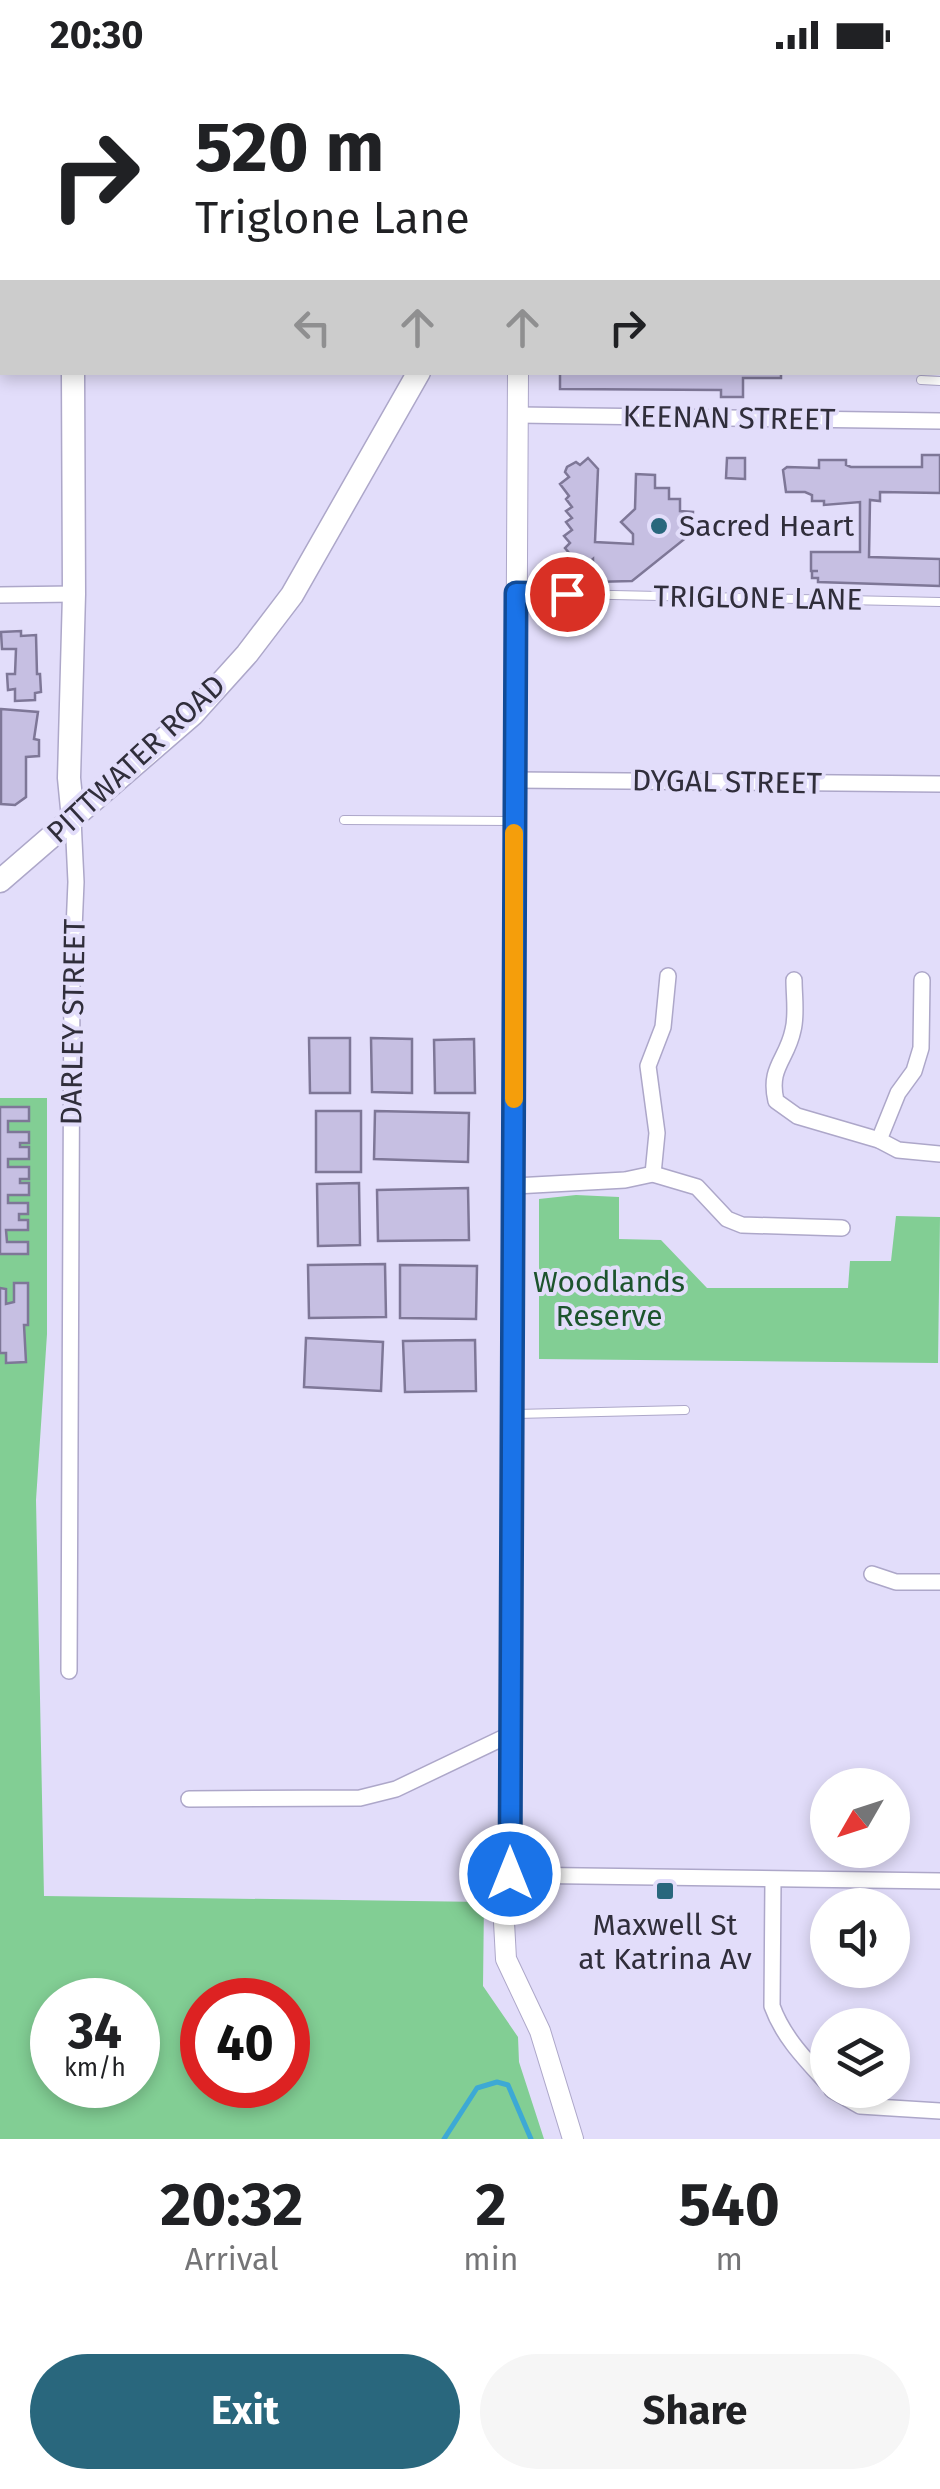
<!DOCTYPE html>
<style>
:root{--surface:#fff;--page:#f6f6f6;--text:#202124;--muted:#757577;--accent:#29677d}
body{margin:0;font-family:"Fira Sans",sans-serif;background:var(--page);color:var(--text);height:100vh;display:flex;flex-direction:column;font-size:38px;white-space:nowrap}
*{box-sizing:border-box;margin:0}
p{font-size:32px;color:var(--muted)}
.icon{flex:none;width:55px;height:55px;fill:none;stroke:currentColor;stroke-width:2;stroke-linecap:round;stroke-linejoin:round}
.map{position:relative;height:2069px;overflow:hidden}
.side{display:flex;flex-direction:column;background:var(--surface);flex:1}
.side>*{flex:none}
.guide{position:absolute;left:0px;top:0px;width:940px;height:305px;box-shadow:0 5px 15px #0003;background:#fff;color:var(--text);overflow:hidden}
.needle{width:65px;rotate:231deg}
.buttons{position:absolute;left:810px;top:1698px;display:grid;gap:20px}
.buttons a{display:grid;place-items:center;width:100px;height:100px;border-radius:50%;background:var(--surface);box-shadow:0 5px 15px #0003;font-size:50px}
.speed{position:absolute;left:30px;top:1908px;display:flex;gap:20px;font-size:50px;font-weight:700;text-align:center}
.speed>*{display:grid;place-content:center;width:130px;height:130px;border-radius:50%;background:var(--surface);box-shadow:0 5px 15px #0003;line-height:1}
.speed small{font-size:25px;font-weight:400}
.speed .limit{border:15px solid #d22;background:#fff;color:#111}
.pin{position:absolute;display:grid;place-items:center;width:85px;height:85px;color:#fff;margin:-42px;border:5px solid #fff;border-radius:50%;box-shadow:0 2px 10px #0007}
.me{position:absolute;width:110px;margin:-55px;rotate:0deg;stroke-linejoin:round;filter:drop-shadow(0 0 8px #0008)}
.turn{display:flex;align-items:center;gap:35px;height:210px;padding:0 30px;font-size:45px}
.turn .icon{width:130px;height:130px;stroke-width:2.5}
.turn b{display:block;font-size:70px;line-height:85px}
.lanes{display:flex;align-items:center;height:95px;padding:0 30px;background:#0003;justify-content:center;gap:50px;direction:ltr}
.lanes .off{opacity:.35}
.eta{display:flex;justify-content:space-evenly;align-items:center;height:170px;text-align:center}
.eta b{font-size:60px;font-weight:700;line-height:70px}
.action{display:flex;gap:20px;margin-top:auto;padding:20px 30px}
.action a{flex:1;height:115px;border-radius:60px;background:var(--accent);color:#fff;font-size:40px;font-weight:700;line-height:115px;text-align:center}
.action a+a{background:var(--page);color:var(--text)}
.status{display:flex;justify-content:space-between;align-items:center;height:70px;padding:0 50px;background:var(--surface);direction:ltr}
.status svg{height:28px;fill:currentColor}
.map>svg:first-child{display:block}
.green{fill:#82ce94;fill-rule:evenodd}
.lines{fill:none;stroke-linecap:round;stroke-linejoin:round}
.stream{stroke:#3da9d5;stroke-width:5}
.building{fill:#c6bfe2;stroke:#7e7797;stroke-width:2.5}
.service-casing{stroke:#ada7c9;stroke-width:10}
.minor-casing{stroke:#ada7c9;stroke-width:18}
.tertiary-casing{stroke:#ada7c9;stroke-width:22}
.secondary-casing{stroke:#ada7c9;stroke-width:25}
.service{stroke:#fff;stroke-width:8}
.minor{stroke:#fff;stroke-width:15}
.tertiary{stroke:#fff;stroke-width:20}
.secondary{stroke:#fff;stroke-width:22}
.route-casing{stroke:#114b97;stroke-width:25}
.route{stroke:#1a73e8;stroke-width:18}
.slow{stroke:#f59e0b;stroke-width:18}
.poi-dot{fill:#29677d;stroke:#e2ddfa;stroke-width:4}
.labels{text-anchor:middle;stroke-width:8;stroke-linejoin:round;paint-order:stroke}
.street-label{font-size:30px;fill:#302e3b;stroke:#e2ddfa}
.poi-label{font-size:30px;fill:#302e3b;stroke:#e2ddfa;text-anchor:start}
.park-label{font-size:30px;fill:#1c542d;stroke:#e2ddfa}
</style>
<div class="status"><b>20:30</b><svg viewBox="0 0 49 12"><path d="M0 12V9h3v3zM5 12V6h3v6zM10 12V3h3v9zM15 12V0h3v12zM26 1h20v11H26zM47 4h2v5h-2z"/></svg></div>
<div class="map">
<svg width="940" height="2069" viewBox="0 0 940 2069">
<rect width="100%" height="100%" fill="#e2ddfa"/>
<!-- green -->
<g class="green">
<path d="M 0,1028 L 47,1028 L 47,1264 L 36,1430 L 44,1826 L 484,1832 L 483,1916 L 518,1967 L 519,1992 L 544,2069 L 0,2069 ZM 52,1930 L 138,1930 L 138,2015 L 52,2015 ZM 202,1930 L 288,1930 L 288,2015 L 202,2015 Z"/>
<path d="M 576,1125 L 619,1127 L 619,1169 L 661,1170 L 707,1218 L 848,1218 L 850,1191 L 891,1191 L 896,1146 L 940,1147 L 938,1293 L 539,1289 L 539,1129 Z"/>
</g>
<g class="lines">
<!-- stream -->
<g class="stream">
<path d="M 0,287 L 2,285"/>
<path d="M 444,2069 L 477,2018 L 497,2012 L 508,2015 L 531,2069"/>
</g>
</g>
<!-- building -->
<g class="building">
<path d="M 0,0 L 28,0 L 2,2 L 2,37 Z"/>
<rect x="938" y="27" width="2" height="47"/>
<path d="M 560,302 L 781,302 L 781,308 L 743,308 L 743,327 L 721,327 L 721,320 L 560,319 Z"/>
<path d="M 922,385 L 940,385 L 940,423 L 880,422 L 880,431 L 870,430 L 869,487 L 940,489 L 940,516 L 818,512 L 818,508 L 812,508 L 812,501 L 818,501 L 811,501 L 811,482 L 860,482 L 860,432 L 824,435 L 824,431 L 812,431 L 812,425 L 805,422 L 786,422 L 783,400 L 787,397 L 819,398 L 819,390 L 846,390 L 846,395 L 851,397 L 922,397 Z"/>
<path d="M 588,388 L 598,399 L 595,472 L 633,474 L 633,464 L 621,452 L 635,439 L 636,404 L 655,405 L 655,418 L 669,418 L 669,429 L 680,429 L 680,441 L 693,442 L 692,463 L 632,511 L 593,512 L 593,489 L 582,498 L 591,508 L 579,517 L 563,490 L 570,484 L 565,478 L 570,473 L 564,466 L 572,460 L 566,452 L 572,448 L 566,441 L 572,437 L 566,429 L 569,426 L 560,414 L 569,407 L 565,402 L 567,397 L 576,392 L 580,395 Z"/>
<path d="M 727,388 L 745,388 L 745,409 L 726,408 Z"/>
<path d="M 21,561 L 21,566 L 36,565 L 37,604 L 40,604 L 41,622 L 35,623 L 35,630 L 15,631 L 15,619 L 8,620 L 7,604 L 15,604 L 16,579 L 2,579 L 1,562 Z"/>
<path d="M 1,639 L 38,642 L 34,669 L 39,670 L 39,686 L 26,687 L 26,727 L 15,735 L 1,734 Z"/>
<path d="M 309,968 L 350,968 L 350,1023 L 310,1023 Z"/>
<path d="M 371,968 L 412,969 L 412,1023 L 372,1022 Z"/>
<path d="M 474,969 L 475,1023 L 435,1023 L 434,970 Z"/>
<path d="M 0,1037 L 29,1037 L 29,1051 L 8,1051 L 8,1062 L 29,1062 L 29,1073 L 20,1073 L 20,1077 L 29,1077 L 29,1089 L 8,1089 L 8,1097 L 29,1097 L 29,1109 L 20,1109 L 20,1113 L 29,1113 L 29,1125 L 8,1125 L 8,1133 L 28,1133 L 28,1144 L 19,1144 L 19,1150 L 28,1150 L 28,1160 L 6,1160 L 7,1172 L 28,1172 L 28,1184 L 0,1184 Z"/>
<rect x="316" y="1041" width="45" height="61"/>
<path d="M 375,1041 L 469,1043 L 468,1092 L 374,1089 Z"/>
<path d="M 359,1113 L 360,1175 L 318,1176 L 317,1114 Z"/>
<path d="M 468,1118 L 469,1170 L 378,1171 L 377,1120 Z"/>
<path d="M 385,1194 L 386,1247 L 309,1248 L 308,1195 Z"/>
<path d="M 400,1195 L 477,1196 L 476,1249 L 400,1248 Z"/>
<path d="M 14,1213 L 28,1213 L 28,1255 L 24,1255 L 26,1292 L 6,1293 L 6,1283 L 0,1283 L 0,1218 L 6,1219 L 6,1234 L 14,1232 Z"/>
<path d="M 306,1268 L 383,1272 L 381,1321 L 304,1317 Z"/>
<path d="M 475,1270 L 476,1321 L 405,1322 L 403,1271 Z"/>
</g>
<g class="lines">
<!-- service casing -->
<g class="service-casing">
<g id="service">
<path d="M 921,310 L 940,311"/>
<path d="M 520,523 L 940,532"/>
<path d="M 344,750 L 514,751"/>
<path d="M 516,1344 L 685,1340"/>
</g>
</g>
<!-- minor casing -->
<g class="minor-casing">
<g id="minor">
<path d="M 0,61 L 2,61"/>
<path d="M 938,172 L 940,172"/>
<path d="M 518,345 L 940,351"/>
<path d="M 0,525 L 74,524"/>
<path d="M 515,710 L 940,714"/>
<path d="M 794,910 C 794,926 797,945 793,960 C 787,990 768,997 776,1031 L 797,1046 L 879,1070 L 898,1080 L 940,1084"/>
<path d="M 879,1070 L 898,1023 L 914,1001 L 921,978 L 922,910"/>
<path d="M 653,1104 L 657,1063 L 648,996 L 663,957 L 668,906"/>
<path d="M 515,1116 L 625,1110 L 653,1104 L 697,1117 L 727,1149 L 742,1155 L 842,1158"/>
<path d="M 872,1504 L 896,1512 L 940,1512"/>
<path d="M 69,1601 L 72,907 L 76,812 L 73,749"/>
<path d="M 189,1729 L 360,1728 L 396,1719 L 511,1664"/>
<path d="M 510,1805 L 940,1811"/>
<path d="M 773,1810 L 772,1936 C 783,1967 806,1990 828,2014"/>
<path d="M 832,2020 L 860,2036 L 940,2041"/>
</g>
</g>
<!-- tertiary casing -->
<g class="tertiary-casing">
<path id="tertiary" d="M 518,302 L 510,1805 L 504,1852 L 506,1889 L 540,1961 L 573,2069"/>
</g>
<!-- secondary casing -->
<g class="secondary-casing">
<g id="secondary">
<path d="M 74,2 L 74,0"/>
<path d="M 592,2 L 593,0"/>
<path d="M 73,749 L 69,708 L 74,524 L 73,302"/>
<path d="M 0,811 L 193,644 L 247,584 L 292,525 L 419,302"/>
</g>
</g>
<!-- service -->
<use href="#service" class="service"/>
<!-- minor -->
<use href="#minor" class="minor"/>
<!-- tertiary -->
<use href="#tertiary" class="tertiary"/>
<!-- secondary -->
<use href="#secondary" class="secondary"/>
</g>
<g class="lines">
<!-- route casing -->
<g class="route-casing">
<path id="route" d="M 510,1804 L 516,523 L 567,524"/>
</g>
<!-- route -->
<use href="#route" class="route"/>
<!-- slow -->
<path class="slow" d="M 514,763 L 514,1029"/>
</g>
<!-- markers -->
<g class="poi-dot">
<circle cx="659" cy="456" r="10"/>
<rect x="655" y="1811" width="20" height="20" rx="5"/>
</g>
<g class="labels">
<!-- street labels -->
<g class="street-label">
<text transform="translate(729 348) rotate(1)" y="10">KEENAN STREET</text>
<text transform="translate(758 528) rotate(1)" y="10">TRIGLONE LANE</text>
<text transform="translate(136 689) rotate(-43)" y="10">PITTWATER ROAD</text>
<text transform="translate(727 712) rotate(1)" y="10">DYGAL STREET</text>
<text transform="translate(73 952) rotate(-89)" y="10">DARLEY STREET</text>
</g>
<!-- poi labels -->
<g class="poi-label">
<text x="679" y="466">Sacred Heart</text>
<text x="665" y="1865" text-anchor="middle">Maxwell St<tspan x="665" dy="34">at Katrina Av</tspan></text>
</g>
<!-- park labels -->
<g class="park-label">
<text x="609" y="1222">Woodlands<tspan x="609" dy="34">Reserve</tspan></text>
</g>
</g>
</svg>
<div class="buttons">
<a><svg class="needle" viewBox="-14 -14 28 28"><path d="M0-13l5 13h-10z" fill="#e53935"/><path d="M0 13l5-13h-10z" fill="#757577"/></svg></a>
<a><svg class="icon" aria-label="sound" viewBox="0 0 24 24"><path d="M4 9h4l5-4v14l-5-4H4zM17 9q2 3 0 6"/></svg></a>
<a><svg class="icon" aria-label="layers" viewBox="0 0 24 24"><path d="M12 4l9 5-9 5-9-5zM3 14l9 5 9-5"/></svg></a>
</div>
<div class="speed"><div>34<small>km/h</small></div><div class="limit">40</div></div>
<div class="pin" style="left:567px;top:524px;background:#d93025"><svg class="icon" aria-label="arrive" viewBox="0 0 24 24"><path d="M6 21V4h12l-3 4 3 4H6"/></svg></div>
<svg class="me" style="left:510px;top:1804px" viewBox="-20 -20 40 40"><circle r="17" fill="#1a73e8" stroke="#fff" stroke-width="3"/><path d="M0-11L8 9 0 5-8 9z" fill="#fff"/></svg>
<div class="guide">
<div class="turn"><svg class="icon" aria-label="right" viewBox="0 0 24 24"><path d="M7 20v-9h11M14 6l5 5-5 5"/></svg><div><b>520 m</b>Triglone Lane</div></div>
<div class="lanes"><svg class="icon off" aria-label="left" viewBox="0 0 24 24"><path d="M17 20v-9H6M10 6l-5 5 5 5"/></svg><svg class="icon off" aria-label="ahead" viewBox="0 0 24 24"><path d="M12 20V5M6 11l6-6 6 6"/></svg><svg class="icon off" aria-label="ahead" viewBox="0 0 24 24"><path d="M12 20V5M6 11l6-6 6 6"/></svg><svg class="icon" aria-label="right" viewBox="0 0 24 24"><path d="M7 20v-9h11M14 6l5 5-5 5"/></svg></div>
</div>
</div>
<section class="side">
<div class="eta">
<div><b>20:32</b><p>Arrival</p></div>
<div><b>2</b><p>min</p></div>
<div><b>540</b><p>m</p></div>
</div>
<div class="action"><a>Exit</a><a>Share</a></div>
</section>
